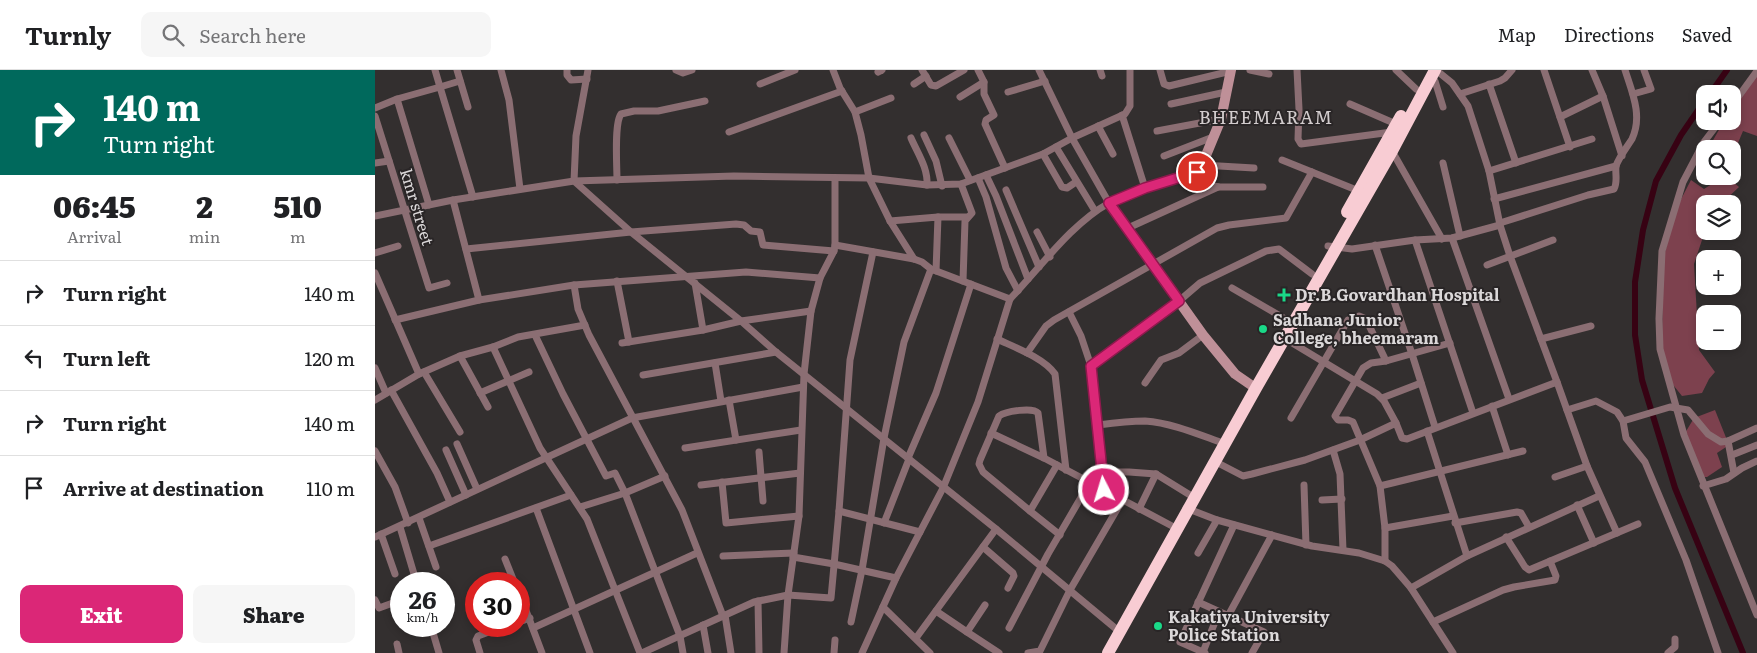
<!DOCTYPE html>
<meta charset="utf-8">
<style>
:root{--surface:#fff;--page:#f6f6f6;--text:#202124;--muted:#757577;--line:#e0e0e0;--accent:#db2777}
body{margin:0;font-family:Literata,serif;background:var(--page);color:var(--text);height:100vh;display:flex;flex-direction:column;font-size:19px;white-space:nowrap}
*{box-sizing:border-box;margin:0}
p{font-size:16px;color:var(--muted)}
.icon{flex:none;width:28px;height:28px;fill:none;stroke:currentColor;stroke-width:2;stroke-linecap:round;stroke-linejoin:round}
.map{position:relative;flex:1;overflow:hidden}
.side{display:flex;flex-direction:column;background:var(--surface);width:375px}
.side>*{flex:none}
.guide{background:#00695c;color:#fff;overflow:hidden}
.fabs{position:absolute;left:1321px;top:15px;display:grid;gap:10px}
.fabs a{display:grid;place-items:center;width:45px;height:45px;border-radius:10px;background:var(--surface);box-shadow:0 2px 8px #0003;font-size:25px}
.speed{position:absolute;left:15px;top:502px;display:flex;gap:10px;font-size:25px;font-weight:700;text-align:center}
.speed>*{display:grid;place-content:center;width:65px;height:65px;border-radius:50%;background:var(--surface);box-shadow:0 2px 8px #0003;line-height:1}
.speed small{font-size:12px;font-weight:400}
.speed .limit{border:8px solid #d22;background:#fff;color:#111}
.pin{position:absolute;display:grid;place-items:center;width:42px;height:42px;color:#fff;margin:-21px;border:2px solid #fff;border-radius:50%;box-shadow:0 1px 5px #0007}
.me{position:absolute;width:55px;margin:-28px;rotate:355deg;stroke-linejoin:round;filter:drop-shadow(0 0 4px #0008)}
.turn{display:flex;align-items:center;gap:18px;height:105px;padding:0 20px;font-size:22px}
.turn .icon{width:65px;height:65px;stroke-width:2.5}
.turn b{display:block;font-size:35px;line-height:42px}
.eta{display:flex;justify-content:space-evenly;align-items:center;height:85px;text-align:center}
.eta b{font-size:30px;font-weight:800;line-height:35px}
.button{display:flex;gap:10px;margin-top:auto;padding:10px 20px}
.button a{flex:1;height:58px;border-radius:10px;background:var(--accent);color:#fff;font-size:20px;font-weight:800;line-height:58px;text-align:center}
.button a+a{background:var(--page);color:var(--text)}
ul{padding:0;list-style:none}
li{display:flex;align-items:center;gap:15px;height:65px;padding:0 20px;border-top:1px solid var(--line)}
li div{flex:1}
li b{display:block;font-size:19px}
li em{font-style:normal}
header{display:flex;align-items:center;gap:30px;box-sizing:border-box;height:70px;padding:0 25px;background:var(--surface);border-bottom:1px solid var(--line)}
header strong{font-size:24px}
nav{display:flex;gap:28px;margin-inline-start:auto;font-size:18px}
.search{width:350px;height:45px;background:var(--page);display:flex;align-items:center;gap:12px;box-sizing:border-box;padding:0 18px;border-radius:10px;color:var(--muted);font-size:19px}
main{display:flex;flex:1;min-height:0}
.map>svg:first-child{display:block}
.forest{fill:#7d414e}
.lines{fill:none;stroke-linecap:round;stroke-linejoin:round}
.canal{stroke:#370213;stroke-width:6}
.street{stroke:#8b6e73;stroke-width:7}
.secondary{stroke:#bf9098;stroke-width:10}
.highway{stroke:#f8ccd3;stroke-width:12}
.route-casing{stroke:#8e194d;stroke-width:12}
.route{stroke:#db2777;stroke-width:9}
.poi-dot{fill:#1ad988;stroke:#292526;stroke-width:2}
.labels{text-anchor:middle;stroke-width:4;stroke-linejoin:round;paint-order:stroke}
.street-label{font-size:16px;fill:#dbd8d9;stroke:#292526}
.poi-label{font-size:16px;font-weight:bold;fill:#dbd8d9;stroke:#292526;text-anchor:start}
.neighbourhood-label{font-size:18px;letter-spacing:1px;fill:#d2cccd;stroke:#292526}
</style>
<header>
<strong>Turnly</strong>
<div class="search"><svg class="icon" aria-label="search" viewBox="0 0 24 24"><circle cx="10" cy="10" r="6"/><path d="M15 15l6 6"/></svg>Search here</div>
<nav><a>Map</a><a>Directions</a><a>Saved</a></nav>
</header>
<main>
<section class="side">
<div class="guide">
<div class="turn"><svg class="icon" aria-label="right" viewBox="0 0 24 24"><path d="M7 20v-9h11M14 6l5 5-5 5"/></svg><div><b>140 m</b>Turn right</div></div>
</div>
<div class="eta">
<div><b>06:45</b><p>Arrival</p></div>
<div><b>2</b><p>min</p></div>
<div><b>510</b><p>m</p></div>
</div>
<ul>
<li><svg class="icon" aria-label="right" viewBox="0 0 24 24"><path d="M7 20v-9h11M14 6l5 5-5 5"/></svg><div><b>Turn right</b></div><em>140 m</em></li>
<li><svg class="icon" aria-label="left" viewBox="0 0 24 24"><path d="M17 20v-9H6M10 6l-5 5 5 5"/></svg><div><b>Turn left</b></div><em>120 m</em></li>
<li><svg class="icon" aria-label="right" viewBox="0 0 24 24"><path d="M7 20v-9h11M14 6l5 5-5 5"/></svg><div><b>Turn right</b></div><em>140 m</em></li>
<li><svg class="icon" aria-label="arrive" viewBox="0 0 24 24"><path d="M6 21V4h12l-3 4 3 4H6"/></svg><div><b>Arrive at destination</b></div><em>110 m</em></li>
</ul>
<div class="button"><a>Exit</a><a>Share</a></div>
</section>
<div class="map">
<svg width="1382" height="583" viewBox="0 0 1382 583">
<rect width="100%" height="100%" fill="#332f2f"/>
<!-- forest -->
<g class="forest">
<path d="M 1382,5 L 1382,66 L 1368,61 L 1358,85 L 1358,79 L 1333,79 L 1349,51 L 1358,51 L 1358,36 Z"/>
<path d="M 1347,106 L 1351,106 L 1364,117 L 1346,134 L 1330,134 L 1330,161 L 1319,194 L 1324,280 L 1340,302 L 1334,309 L 1327,323 L 1307,326 L 1295,311 L 1287,276 L 1288,189 L 1303,135 L 1316,110 L 1329,119 L 1348,107 Z"/>
<path d="M 1340,340 L 1354,375 L 1342,383 L 1347,397 L 1332,407 L 1327,407 L 1310,363 L 1319,348 Z"/>
</g>
<g class="lines">
<!-- canal -->
<g class="canal">
<path d="M 1335,24 L 1352,0"/>
<path d="M 1330,30 L 1306,65 L 1281,111 L 1268,160 L 1260,212 L 1260,265 L 1267,310 L 1300,418 L 1368,583"/>
</g>
<!-- street -->
<g class="street">
<path d="M 60,0 L 65,17 L 85,11"/>
<path d="M 82,0 L 93,37"/>
<path d="M 126,0 L 134,30 L 145,119"/>
<path d="M 192,0 L 192,5 L 196,10 L 212,9"/>
<path d="M 213,0 L 201,66 L 199,111 L 256,162 L 366,251 L 401,282 L 621,459 L 740,558"/>
<path d="M 301,0 L 308,3 L 317,0"/>
<path d="M 458,0 L 465,18 L 480,42 L 486,65 L 494,108 L 515,151 L 539,189"/>
<path d="M 547,0 L 556,15 L 561,16 L 589,0"/>
<path d="M 725,0 L 727,6"/>
<path d="M 785,0 L 789,14 L 794,16 L 856,1"/>
<path d="M 875,0 L 894,4"/>
<path d="M 922,0 L 924,39 L 923,69 L 926,74 L 1017,62"/>
<path d="M 1021,0 L 1041,19"/>
<path d="M 1061,0 L 1077,13 L 1093,36 L 1114,101 L 1125,155 L 1135,186 L 1182,312"/>
<path d="M 1169,0 L 1195,77"/>
<path d="M 1217,0 L 1228,26 L 1247,86"/>
<path d="M 503,2 L 507,0"/>
<path d="M 1056,7 L 1060,11 L 1068,37"/>
<path d="M 609,12 L 609,24 L 619,45 L 611,50 L 610,54 L 630,98"/>
<path d="M 385,14 L 420,0"/>
<path d="M 539,14 L 551,6"/>
<path d="M 1114,14 L 1141,93"/>
<path d="M 633,22 L 670,11"/>
<path d="M 1085,24 L 1125,11 L 1130,8 L 1137,0"/>
<path d="M 1258,24 L 1276,19 L 1269,0"/>
<path d="M 585,27 L 609,12 L 603,0"/>
<path d="M 22,29 L 54,135"/>
<path d="M 796,34 L 851,22"/>
<path d="M 975,34 L 1021,54"/>
<path d="M 1358,34 L 1382,1"/>
<path d="M 0,38 L 22,29 L 65,17 L 98,127"/>
<path d="M 480,42 L 516,28"/>
<path d="M 747,45 L 770,118"/>
<path d="M 0,46 L 54,218 L 72,213"/>
<path d="M 1185,47 L 1228,26"/>
<path d="M 1345,51 L 1329,72 L 1308,112 L 1287,181 L 1284,249 L 1285,279 L 1309,365 L 1382,545"/>
<path d="M 723,56 L 738,84"/>
<path d="M 782,61 L 846,49"/>
<path d="M 354,62 L 467,21"/>
<path d="M 549,65 L 561,91 L 567,116"/>
<path d="M 536,68 C 543,84 553,98 552,115"/>
<path d="M 574,68 L 595,110"/>
<path d="M 681,77 L 720,141"/>
<path d="M 1017,81 L 1067,169"/>
<path d="M 668,84 L 687,117 L 692,118 L 701,112"/>
<path d="M 789,86 L 838,67"/>
<path d="M 907,90 L 984,121"/>
<path d="M 0,93 L 14,91"/>
<path d="M 1068,93 L 1085,166"/>
<path d="M 827,95 L 879,98"/>
<path d="M 1114,101 L 1217,69"/>
<path d="M 822,102 L 831,114 L 843,117 L 888,117"/>
<path d="M 611,105 L 621,126 L 653,209"/>
<path d="M 603,108 L 611,127 L 631,198 L 643,221"/>
<path d="M 242,110 C 242,97 239,53 246,44 L 259,41 L 283,41 L 330,31"/>
<path d="M 586,114 L 597,143 L 590,151 L 588,211"/>
<path d="M 631,120 L 664,197"/>
<path d="M 1119,129 L 1241,96"/>
<path d="M 78,130 L 104,230"/>
<path d="M 0,146 L 78,130 L 199,111 L 359,106 L 494,108 L 552,115 L 586,114 L 668,84 L 697,68 L 750,44 L 755,36 L 755,0"/>
<path d="M 563,147 L 592,147"/>
<path d="M 515,151 L 563,147 L 561,201"/>
<path d="M 1125,153 L 1213,125 L 1239,119 C 1243,112 1240,104 1241,96 C 1244,87 1252,77 1257,69 C 1268,46 1257,22 1250,0"/>
<path d="M 753,158 L 843,117"/>
<path d="M 662,162 L 675,187"/>
<path d="M 1077,168 L 1134,329"/>
<path d="M 1040,170 L 1098,343"/>
<path d="M 460,175 L 539,189 L 547,192 L 556,199 L 635,229 L 603,332 L 568,418 L 521,508 L 487,583"/>
<path d="M 1000,175 L 1037,284 L 1060,357"/>
<path d="M 953,176 L 977,179 L 1040,170 L 1077,168 L 1125,155"/>
<path d="M 91,179 L 256,162 L 361,154 L 369,155 L 376,161 L 385,162 L 388,175 L 459,181"/>
<path d="M 0,183 L 23,176"/>
<path d="M 1112,195 L 1178,170"/>
<path d="M 0,203 L 44,304"/>
<path d="M 242,211 L 254,272"/>
<path d="M 320,213 L 328,260"/>
<path d="M 199,215 L 203,239 L 214,265 L 307,440 L 348,546"/>
<path d="M 857,218 L 912,250"/>
<path d="M 635,229 C 665,198 696,154 734,133 L 697,68 L 664,0"/>
<path d="M 694,242 L 706,266 L 716,296 L 729,420"/>
<path d="M 20,250 L 104,230 L 199,215 L 371,202 L 445,208"/>
<path d="M 160,265 L 188,324 L 231,406 L 240,403 L 250,423 L 305,566 L 308,583"/>
<path d="M 909,268 L 1002,324 L 1009,331 L 1021,353"/>
<path d="M 622,269 C 639,277 669,288 680,304 L 691,400"/>
<path d="M 1166,269 L 1216,256"/>
<path d="M 247,273 L 328,260 L 366,251 L 436,241"/>
<path d="M 118,277 L 165,378 L 212,449 L 265,583"/>
<path d="M 652,283 L 671,256 L 679,250 L 842,158 L 854,155 L 911,148 L 937,102"/>
<path d="M 85,286 L 118,277 L 143,267 L 210,255"/>
<path d="M 340,293 L 346,331"/>
<path d="M 716,296 L 804,231 L 825,213 L 891,181 L 904,179 L 937,204"/>
<path d="M 0,298 L 11,323"/>
<path d="M 49,302 L 85,362"/>
<path d="M 268,305 L 401,282"/>
<path d="M 770,313 L 786,290 L 804,283 L 828,265"/>
<path d="M 16,320 L 62,403 L 75,432"/>
<path d="M 105,323 L 154,302"/>
<path d="M 1007,328 L 1046,313"/>
<path d="M 0,330 L 44,304 L 85,286 L 113,337"/>
<path d="M 354,330 L 361,370"/>
<path d="M 1117,336 L 1133,385"/>
<path d="M 1192,340 L 1221,331 L 1242,342 L 1248,351 L 1251,368 L 1270,392 L 1311,490 L 1343,583"/>
<path d="M 916,348 L 973,250 L 984,246 L 991,249 L 1011,291 L 1075,273"/>
<path d="M 1248,351 L 1295,337 L 1313,340 L 1333,364 L 1346,372 L 1353,371 L 1382,358"/>
<path d="M 723,355 C 738,353 754,351 770,351 C 796,353 820,363 845,372"/>
<path d="M 1052,361 L 1092,486"/>
<path d="M 616,363 L 669,388 L 797,456"/>
<path d="M 1353,371 L 1359,403"/>
<path d="M 82,374 L 102,419"/>
<path d="M 310,378 L 426,360"/>
<path d="M 71,380 L 91,425"/>
<path d="M 958,380 L 965,404 L 968,480"/>
<path d="M 0,381 L 20,417 L 33,453"/>
<path d="M 384,382 L 388,431"/>
<path d="M 1357,385 L 1382,375"/>
<path d="M 533,388 L 561,323 L 596,214"/>
<path d="M 841,392 L 868,406 L 877,404 L 930,390 L 985,370 L 1021,353 L 1027,368 L 1032,369 L 1182,312 L 1212,396 L 1242,463"/>
<path d="M 682,395 L 655,441 L 685,465"/>
<path d="M 728,402 L 754,402 L 781,404"/>
<path d="M 1180,407 L 1212,396"/>
<path d="M 347,412 L 351,453 L 424,446"/>
<path d="M 326,415 L 425,403"/>
<path d="M 929,415 L 931,475"/>
<path d="M 1005,416 L 1148,381"/>
<path d="M 1328,416 L 1351,409 L 1367,398 L 1382,391"/>
<path d="M 947,430 L 967,429"/>
<path d="M 1202,435 L 1219,473"/>
<path d="M 205,437 L 250,423 L 290,406"/>
<path d="M 161,438 L 215,583"/>
<path d="M 811,438 L 842,450 L 937,476 L 984,483 L 1010,491 L 1017,496 L 1036,518 L 1078,583"/>
<path d="M 764,439 L 781,404 L 815,425"/>
<path d="M 464,441 L 545,462"/>
<path d="M 655,441 L 608,402 L 604,394 L 605,390 L 624,346 C 631,341 658,337 663,343 L 669,388"/>
<path d="M 44,448 L 61,497"/>
<path d="M 509,453 L 534,389"/>
<path d="M 1080,453 L 1142,442 L 1146,443 L 1154,457"/>
<path d="M 25,457 L 42,514"/>
<path d="M 1010,458 L 1005,416 L 978,352 L 973,350 L 963,350 L 960,346 L 988,298 L 996,293 L 1011,291"/>
<path d="M 6,464 L 20,504"/>
<path d="M 0,467 L 257,348 L 428,317"/>
<path d="M 1131,467 L 1150,497 L 1154,500 L 1263,454"/>
<path d="M 54,476 L 196,425"/>
<path d="M 608,477 L 638,503 L 639,506 L 633,518"/>
<path d="M 823,483 L 842,450"/>
<path d="M 348,486 L 419,483"/>
<path d="M 418,487 L 459,494 L 521,508"/>
<path d="M 130,489 L 140,514"/>
<path d="M 1010,491 L 1010,458 L 1078,446"/>
<path d="M 1036,518 L 1092,486 L 1224,426"/>
<path d="M 144,522 L 167,583"/>
<path d="M 0,530 L 4,538 L 26,530"/>
<path d="M 383,531 L 384,583"/>
<path d="M 823,532 L 889,562 L 877,583"/>
<path d="M 610,535 L 592,562 L 624,583"/>
<path d="M 508,537 L 555,583"/>
<path d="M 561,541 L 592,562"/>
<path d="M 350,545 L 356,583"/>
<path d="M 853,546 L 897,465"/>
<path d="M 144,552 L 155,548"/>
<path d="M 476,552 L 487,500 L 509,368 L 529,272 L 556,199"/>
<path d="M 1058,552 L 1128,520 L 1139,517 L 1180,510 L 1181,506 L 1175,491"/>
<path d="M 328,555 L 333,583"/>
<path d="M 56,556 L 64,583"/>
<path d="M 158,558 L 322,483"/>
<path d="M 634,558 L 673,484 L 715,412"/>
<path d="M 541,568 L 621,459"/>
<path d="M 22,574 L 24,583"/>
<path d="M 828,582 L 844,542"/>
<path d="M 105,583 L 101,570 L 103,566 L 130,556"/>
<path d="M 267,583 L 379,532 L 413,525 L 456,528 L 464,441 L 475,290 L 498,182"/>
<path d="M 409,583 L 413,525 L 424,446 L 429,304 L 436,241 L 445,208 L 459,181 L 460,175 L 460,108"/>
<path d="M 459,583 L 460,570"/>
<path d="M 653,583 L 665,581 L 695,520 L 748,429"/>
<path d="M 830,583 L 805,572 L 859,455"/>
<path d="M 1293,583 L 1300,577 L 1300,569"/>
</g>
<!-- secondary -->
<path class="secondary" d="M 856,0 L 846,49 L 827,95 L 822,102 L 770,118 L 734,133 L 828,265 L 860,304 L 876,315"/>
<!-- highway -->
<g class="highway">
<path d="M 972,142 L 1026,46"/>
<path d="M 733,583 L 881,318 L 1017,81 L 1060,0"/>
</g>
</g>
<g class="lines">
<!-- route casing -->
<g class="route-casing">
<path id="route" d="M 729,420 L 716,296 L 804,231 L 734,133 L 770,118 L 822,102"/>
</g>
<!-- route -->
<use href="#route" class="route"/>
</g>
<!-- markers -->
<g class="poi-dot">
<path d="M906.5 217.5h5v5h5v5h-5v5h-5v-5h-5v-5h5z"/>
<circle cx="888" cy="259" r="5"/>
<circle cx="783" cy="556" r="5"/>
</g>
<g class="labels">
<!-- street labels -->
<g class="street-label">
<text transform="translate(42 137) rotate(73)" y="6">kmr street</text>
</g>
<!-- poi labels -->
<g class="poi-label">
<text x="920" y="231">Dr.B.Govardhan Hospital</text>
<text x="898" y="256">Sadhana Junior<tspan x="898" dy="18">College, bheemaram</tspan></text>
<text x="793" y="553">Kakatiya University<tspan x="793" dy="18">Police Station</tspan></text>
</g>
<!-- neighbourhood labels -->
<g class="neighbourhood-label">
<text x="891" y="54">BHEEMARAM</text>
</g>
</g>
</svg>
<div class="fabs">
<a><svg class="icon" aria-label="sound" viewBox="0 0 24 24"><path d="M4 9h4l5-4v14l-5-4H4zM17 9q2 3 0 6"/></svg></a>
<a><svg class="icon" aria-label="search" viewBox="0 0 24 24"><circle cx="10" cy="10" r="6"/><path d="M15 15l6 6"/></svg></a>
<a><svg class="icon" aria-label="layers" viewBox="0 0 24 24"><path d="M12 4l9 5-9 5-9-5zM3 14l9 5 9-5"/></svg></a>
<a>+</a>
<a>−</a>
</div>
<div class="speed"><div>26<small>km/h</small></div><div class="limit">30</div></div>
<div class="pin" style="left:822px;top:102px;background:#d93025"><svg class="icon" aria-label="arrive" viewBox="0 0 24 24"><path d="M6 21V4h12l-3 4 3 4H6"/></svg></div>
<svg class="me" style="left:729px;top:420px" viewBox="-20 -20 40 40"><circle r="17" fill="#db2777" stroke="#fff" stroke-width="3"/><path d="M0-11L8 9 0 5-8 9z" fill="#fff"/></svg>
</div>
</main>
